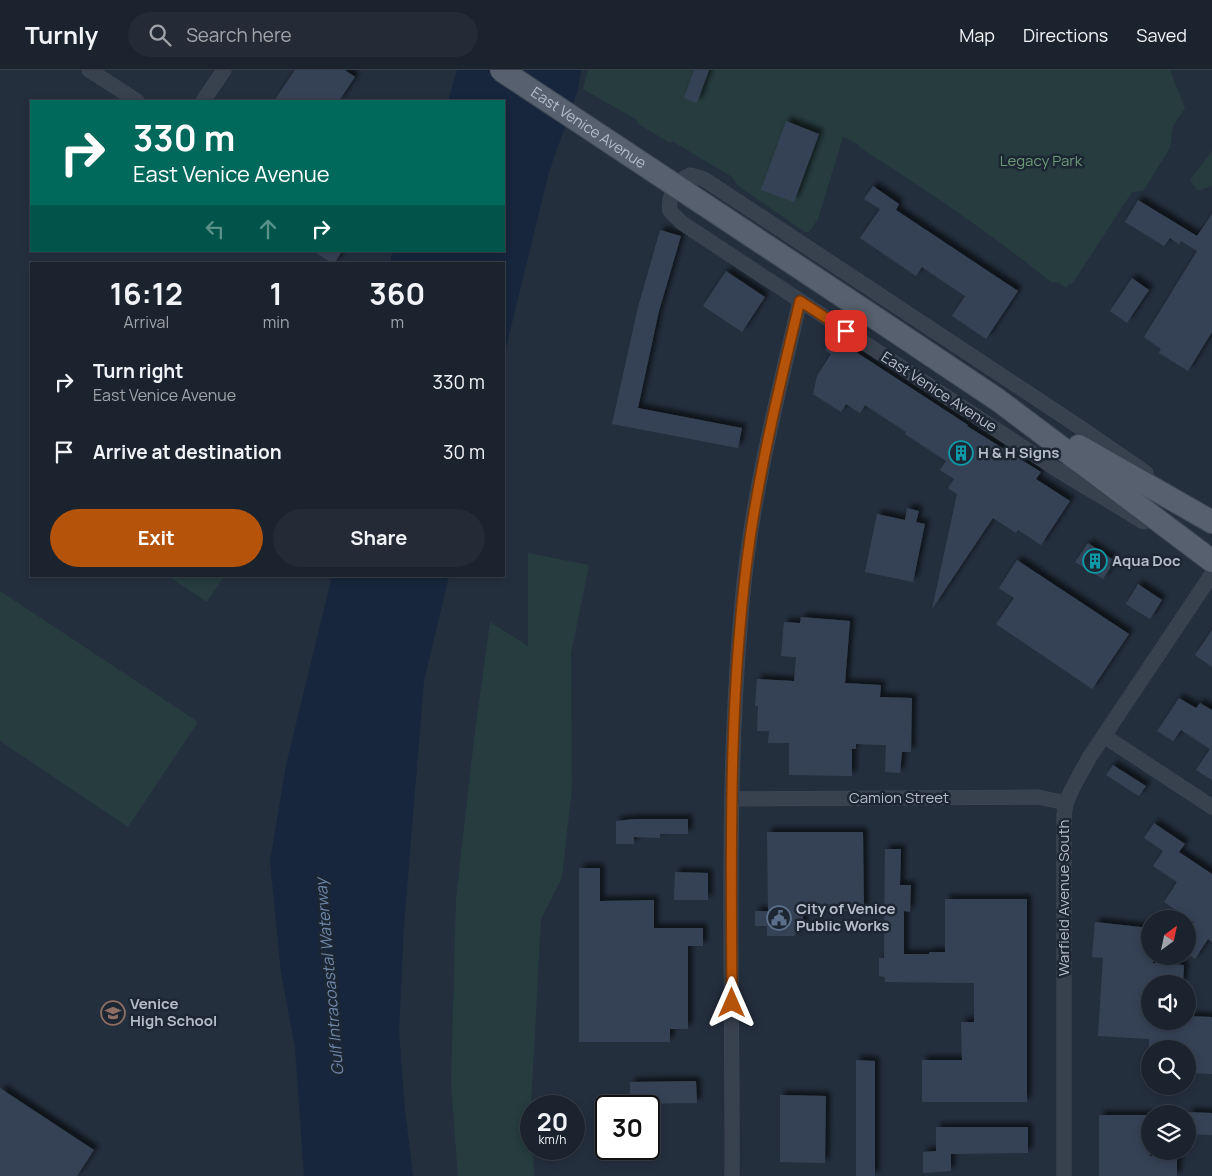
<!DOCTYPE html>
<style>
:root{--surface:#1b232e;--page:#242b36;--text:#f1f3f6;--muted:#a0a4aa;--line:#39404a;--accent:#b45309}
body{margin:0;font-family:Manrope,sans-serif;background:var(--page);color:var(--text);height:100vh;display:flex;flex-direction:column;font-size:19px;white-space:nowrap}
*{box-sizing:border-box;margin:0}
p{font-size:16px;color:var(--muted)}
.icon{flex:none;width:28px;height:28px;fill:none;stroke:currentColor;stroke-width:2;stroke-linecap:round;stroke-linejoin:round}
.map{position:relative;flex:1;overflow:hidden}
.drawer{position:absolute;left:30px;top:192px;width:475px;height:315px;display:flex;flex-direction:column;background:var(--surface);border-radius:0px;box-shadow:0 2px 8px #0003,0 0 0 1px var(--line)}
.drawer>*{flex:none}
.hud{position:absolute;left:30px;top:30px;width:475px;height:152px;border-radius:0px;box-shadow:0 2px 8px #0003,0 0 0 1px var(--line);background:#00695c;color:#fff;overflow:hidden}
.needle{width:32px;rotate:33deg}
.buttons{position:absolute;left:1141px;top:840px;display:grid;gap:10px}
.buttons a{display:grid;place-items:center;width:55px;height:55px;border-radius:50%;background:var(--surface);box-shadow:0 2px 8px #0003,0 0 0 1px var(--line);font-size:25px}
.speed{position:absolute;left:520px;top:1025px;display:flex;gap:10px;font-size:25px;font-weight:700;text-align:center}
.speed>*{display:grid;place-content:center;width:65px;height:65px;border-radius:50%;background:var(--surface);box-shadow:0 2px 8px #0003,0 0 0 1px var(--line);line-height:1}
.speed small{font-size:12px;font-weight:400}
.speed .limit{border:2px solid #111;border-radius:8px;background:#fff;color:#111}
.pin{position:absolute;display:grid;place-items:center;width:42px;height:42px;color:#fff;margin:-21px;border-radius:10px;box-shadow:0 2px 8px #0006}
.me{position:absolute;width:55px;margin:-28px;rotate:0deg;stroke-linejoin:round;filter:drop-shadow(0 0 4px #0008)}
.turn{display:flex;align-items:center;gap:18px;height:105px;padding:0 20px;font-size:22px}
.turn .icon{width:65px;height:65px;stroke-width:2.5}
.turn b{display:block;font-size:35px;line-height:42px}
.lanes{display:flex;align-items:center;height:48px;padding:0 20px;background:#0003;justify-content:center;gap:25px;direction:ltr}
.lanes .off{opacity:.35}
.eta{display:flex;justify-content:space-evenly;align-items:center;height:85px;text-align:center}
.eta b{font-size:30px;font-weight:700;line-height:35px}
.primary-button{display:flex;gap:10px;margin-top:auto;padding:10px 20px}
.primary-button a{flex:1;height:58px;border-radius:30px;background:var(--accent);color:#fff;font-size:20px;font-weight:700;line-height:58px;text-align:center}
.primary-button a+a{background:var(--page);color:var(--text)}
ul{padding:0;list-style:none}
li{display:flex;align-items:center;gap:15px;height:70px;padding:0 20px}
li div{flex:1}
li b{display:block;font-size:19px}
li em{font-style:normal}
header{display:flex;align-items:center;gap:30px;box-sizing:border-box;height:70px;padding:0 25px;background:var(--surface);border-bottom:1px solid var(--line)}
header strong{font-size:24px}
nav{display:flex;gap:28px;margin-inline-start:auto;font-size:18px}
.search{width:350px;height:45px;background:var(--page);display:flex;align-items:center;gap:12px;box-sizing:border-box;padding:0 18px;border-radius:28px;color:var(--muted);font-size:19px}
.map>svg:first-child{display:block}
.green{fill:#263c3f}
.water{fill:#17263c}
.building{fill:#364354;filter:url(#shadow)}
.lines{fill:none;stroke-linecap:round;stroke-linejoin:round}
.minor-casing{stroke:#414a57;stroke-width:15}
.primary-casing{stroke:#414a57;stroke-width:24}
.minor{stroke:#38414e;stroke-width:14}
.primary{stroke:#56606e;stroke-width:22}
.primary-bridge-casing{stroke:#414a57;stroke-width:24;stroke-linecap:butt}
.primary-bridge{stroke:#56606e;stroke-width:22}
.route-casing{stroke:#753606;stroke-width:12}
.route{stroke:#b45309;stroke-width:9}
.labels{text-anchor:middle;stroke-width:5;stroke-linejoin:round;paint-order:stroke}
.street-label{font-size:15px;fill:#b4bcc9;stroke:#1d2633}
.park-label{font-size:15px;fill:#6b9a76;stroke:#1d2633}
.poi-label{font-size:15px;font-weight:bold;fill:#b4bcc9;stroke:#1d2633;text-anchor:start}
.water-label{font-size:16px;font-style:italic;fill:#6d86a8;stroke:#1d2633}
</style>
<header>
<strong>Turnly</strong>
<div class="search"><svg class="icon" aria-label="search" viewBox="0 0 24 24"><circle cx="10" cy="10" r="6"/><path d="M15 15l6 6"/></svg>Search here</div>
<nav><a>Map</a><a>Directions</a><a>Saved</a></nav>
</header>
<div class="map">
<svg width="1212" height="1106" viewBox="0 0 1212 1106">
<defs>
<filter id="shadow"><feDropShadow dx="4.5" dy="-4.5" stdDeviation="2.5" flood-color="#0009"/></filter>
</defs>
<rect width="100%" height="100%" fill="#242f3e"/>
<!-- green -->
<g class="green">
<path d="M 588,0 L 1170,0 L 1185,38 L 1173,56 L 1170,78 L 1143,121 L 1132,122 L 1072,214 L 1069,214 L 1066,218 L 1059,213 L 1051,212 C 990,163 925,119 859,77 L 858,74 L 843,67 L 818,149 L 809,162 L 805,162 L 737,115 L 732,107 L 672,71 L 670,73 L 638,54 L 637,50 L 583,19 Z"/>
<path d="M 1212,81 L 1212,116 L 1198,121 L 1190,110 Z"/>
<path d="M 528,483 L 589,495 L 571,584 L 572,718 L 562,807 L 541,849 L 531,1036 L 531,1079 L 533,1079 L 534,1106 L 458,1106 L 451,1013 L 456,829 L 474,669 L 490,552 L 528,576 Z"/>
<path d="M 168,506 L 224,506 L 207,532 Z"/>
<path d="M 0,521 L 198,652 L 128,757 L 0,671 Z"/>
</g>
<!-- water -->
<g class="water">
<path d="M 457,0 L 581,0 L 578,20 L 549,102 L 504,286 L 504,194 L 391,194 L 391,187 L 394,181 L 504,181 L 504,31 L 448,31 Z"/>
<path d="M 332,506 L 449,506 L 424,611 L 404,856 L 399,961 L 405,1040 L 413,1106 L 304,1106 L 295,978 L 281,903 L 270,791 L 286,695 Z"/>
</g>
<!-- building -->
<g class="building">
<path d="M 295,0 L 345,0 L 355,7 L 339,31 L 274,31 Z"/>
<path d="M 694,0 L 709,0 L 697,33 L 684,28 Z"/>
<path d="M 786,51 L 819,64 L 794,132 L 761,120 Z"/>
<path d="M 873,116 L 899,134 L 896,140 L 1018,221 L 986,269 L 952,246 L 965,226 L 922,197 L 916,206 L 860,168 L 880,139 L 864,129 Z"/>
<path d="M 1138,130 L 1197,166 L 1212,144 L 1212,262 L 1188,301 L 1159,283 L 1161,279 L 1144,267 L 1197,181 L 1181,171 L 1179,174 L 1170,168 L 1164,176 L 1125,152 Z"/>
<path d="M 660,160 L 681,166 L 659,241 L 638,338 L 742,358 L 738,378 L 612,354 L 638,237 Z"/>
<path d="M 313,181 L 342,181 L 334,194 Z"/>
<path d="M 726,201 L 765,227 L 742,262 L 703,236 Z"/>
<path d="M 1132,208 L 1149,220 L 1127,253 L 1110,241 Z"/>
<path d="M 833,267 L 968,355 L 967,356 L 1041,402 L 1036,409 L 1070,431 L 1041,475 L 1018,460 L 1016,463 L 993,448 L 932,539 L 957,424 L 948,418 L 954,409 L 940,400 L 946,391 L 905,364 L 906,362 L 865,335 L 860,343 L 846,334 L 841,342 L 813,324 L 817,306 L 831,284 L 825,280 Z"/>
<path d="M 907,438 L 919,441 L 916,452 L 925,454 L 913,512 L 865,502 L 877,444 L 905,450 Z"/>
<path d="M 1088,473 L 1115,491 L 1103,509 L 1075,492 Z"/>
<path d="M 1017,490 L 1129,564 L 1092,619 L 996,554 L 1014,528 L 999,518 Z"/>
<path d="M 1138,514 L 1162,530 L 1150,549 L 1126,534 Z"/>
<path d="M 801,547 L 850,551 L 845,613 L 881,615 L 880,627 L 912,628 L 911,682 L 902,682 L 900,703 L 885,702 L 886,675 L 856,674 L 856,679 L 852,679 L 852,706 L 789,705 L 789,673 L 768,673 L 769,661 L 757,661 L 758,636 L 755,636 L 757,609 L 794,611 L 796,587 L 781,586 L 784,552 L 800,553 Z"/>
<path d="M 1212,560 L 1212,597 L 1195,585 Z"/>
<path d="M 1179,628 L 1196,638 L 1200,633 L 1212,640 L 1212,710 L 1196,700 L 1210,679 L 1181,660 L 1173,671 L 1157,661 Z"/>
<path d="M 1113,695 L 1146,716 L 1139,726 L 1106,705 Z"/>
<path d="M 635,749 L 688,749 L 688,764 L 660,764 L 660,768 L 634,767 L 634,774 L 616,774 L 616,751 Z"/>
<path d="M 1154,753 L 1185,774 L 1179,782 L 1212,804 L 1212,872 L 1208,869 L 1195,889 L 1188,884 L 1188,861 L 1194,852 L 1164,832 L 1177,812 L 1153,796 L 1163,781 L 1144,768 Z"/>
<path d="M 767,762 L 863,762 L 864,841 L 803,841 L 803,856 L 794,866 L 767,866 L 767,856 L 755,856 L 755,841 L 768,841 Z"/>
<path d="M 885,779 L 901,779 L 900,815 L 911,815 L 910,842 L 904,841 L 904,884 L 929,884 L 929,882 L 945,882 L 945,829 L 1027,829 L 1027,1032 L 922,1032 L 922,990 L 962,990 L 961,952 L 974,952 L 974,913 L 885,912 L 885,907 L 879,906 L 879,888 L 884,888 Z"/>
<path d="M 579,798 L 600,798 L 600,831 L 654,830 L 654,858 L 703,858 L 703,876 L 688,876 L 688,959 L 670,959 L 670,972 L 579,972 Z"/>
<path d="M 675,802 L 708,803 L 708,830 L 674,830 Z"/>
<path d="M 1095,852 L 1150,858 L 1150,886 L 1153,886 L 1153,893 L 1184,895 L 1183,914 L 1150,914 L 1150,951 L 1188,951 L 1188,946 L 1212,947 L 1212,1004 L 1188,1003 L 1188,979 L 1149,979 L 1149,969 L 1098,966 L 1103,888 L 1092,887 Z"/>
<path d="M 856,990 L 875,991 L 875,1106 L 856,1106 Z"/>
<path d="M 696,1011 L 697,1033 L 630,1034 L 630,1012 Z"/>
<path d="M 0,1018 L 94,1080 L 77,1106 L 0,1106 Z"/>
<path d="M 780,1025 L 826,1026 L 825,1093 L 780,1092 Z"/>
<path d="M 1188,1042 L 1212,1043 L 1212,1065 L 1188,1064 Z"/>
<path d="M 1099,1045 L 1150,1045 L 1150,1086 L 1177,1086 L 1177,1106 L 1099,1106 Z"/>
<path d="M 936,1057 L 1028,1057 L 1028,1083 L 951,1084 L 951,1101 L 923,1103 L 923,1082 L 936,1081 Z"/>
</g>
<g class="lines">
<!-- minor casing -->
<g class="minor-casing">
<g id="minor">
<path d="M 89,0 L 137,31"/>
<path d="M 203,31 L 224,0"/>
<path d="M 1144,452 L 1056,399 L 682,153 L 670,141 C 668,125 675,112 690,105 L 704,109 L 1078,356 L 1146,403"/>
<path d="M 1104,666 L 1212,737"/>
<path d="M 732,729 L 1038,727 L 1066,733"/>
<path d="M 732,1106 C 733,908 724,710 744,513 C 754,418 778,324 800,231"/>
<path d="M 1064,1106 L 1064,745 L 1066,733 L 1072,719 L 1089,688 L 1212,504"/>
</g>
</g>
<!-- primary casing -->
<g class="primary-casing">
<g id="primary">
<path d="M 877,249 L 998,330 L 1212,491"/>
<path d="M 1079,376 L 1212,452"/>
</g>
</g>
<!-- minor -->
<use href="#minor" class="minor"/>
<!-- primary -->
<use href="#primary" class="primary"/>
<!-- primary-bridge casing -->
<g class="primary-bridge-casing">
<g id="primary-bridge">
<path id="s1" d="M 501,0 L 877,249"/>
</g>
</g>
<!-- primary-bridge -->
<use href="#primary-bridge" class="primary-bridge"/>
</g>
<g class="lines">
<!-- route casing -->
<g class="route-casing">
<path id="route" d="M 732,933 C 731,778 728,622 750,468 C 762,388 781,309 800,231 L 846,261"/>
</g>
<!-- route -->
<use href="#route" class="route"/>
</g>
<!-- icons -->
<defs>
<g id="building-ring" transform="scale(1.25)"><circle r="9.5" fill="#1d2633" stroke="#0f9aa8" stroke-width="1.5"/><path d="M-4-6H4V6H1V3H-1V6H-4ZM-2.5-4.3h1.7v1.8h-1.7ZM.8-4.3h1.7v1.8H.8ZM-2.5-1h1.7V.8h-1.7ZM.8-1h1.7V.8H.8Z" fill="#0f9aa8"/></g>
<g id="civic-ring" transform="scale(1.25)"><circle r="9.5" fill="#1d2633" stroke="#5c6f8a" stroke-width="1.5"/><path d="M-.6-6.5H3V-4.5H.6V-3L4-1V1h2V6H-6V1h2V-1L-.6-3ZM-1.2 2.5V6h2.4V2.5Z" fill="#5c6f8a"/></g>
<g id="school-ring" transform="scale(1.25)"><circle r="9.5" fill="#1d2633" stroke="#8d6e63" stroke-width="1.5"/><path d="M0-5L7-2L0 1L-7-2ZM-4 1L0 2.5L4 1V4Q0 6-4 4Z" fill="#8d6e63"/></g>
</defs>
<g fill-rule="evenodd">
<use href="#building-ring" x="961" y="383"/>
<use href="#building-ring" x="1095" y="491"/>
<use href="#civic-ring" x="779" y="848"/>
<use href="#school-ring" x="113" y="943"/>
</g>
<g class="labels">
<!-- street labels -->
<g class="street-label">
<text dy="5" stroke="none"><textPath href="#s1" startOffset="105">East Venice Avenue</textPath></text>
<text transform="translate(939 322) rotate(33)" y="5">East Venice Avenue</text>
<text x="899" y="733">Camion Street</text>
<text transform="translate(1064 828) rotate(-90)" y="5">Warfield Avenue South</text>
</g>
<!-- park labels -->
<g class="park-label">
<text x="1041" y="96">Legacy Park</text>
</g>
<!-- poi labels -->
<g class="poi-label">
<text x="978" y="388">H &amp; H Signs</text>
<text x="1112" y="496">Aqua Doc</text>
<text x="796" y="844">City of Venice<tspan x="796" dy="17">Public Works</tspan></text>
<text x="130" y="939">Venice<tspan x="130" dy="17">High School</tspan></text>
</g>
<!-- water labels -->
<g class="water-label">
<text transform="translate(329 907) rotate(-95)" y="6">Gulf Intracoastal Waterway</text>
</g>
</g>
</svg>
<div class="buttons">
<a><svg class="needle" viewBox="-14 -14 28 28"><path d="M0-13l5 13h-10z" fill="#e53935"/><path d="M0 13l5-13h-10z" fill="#a0a4aa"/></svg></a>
<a><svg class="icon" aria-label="sound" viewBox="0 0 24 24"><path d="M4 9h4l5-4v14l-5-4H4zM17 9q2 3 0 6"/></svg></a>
<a><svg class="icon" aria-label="search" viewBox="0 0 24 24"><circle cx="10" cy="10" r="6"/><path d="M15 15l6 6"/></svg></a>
<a><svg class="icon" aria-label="layers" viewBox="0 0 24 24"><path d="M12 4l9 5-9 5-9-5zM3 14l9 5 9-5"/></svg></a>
</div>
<div class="speed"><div>20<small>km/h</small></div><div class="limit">30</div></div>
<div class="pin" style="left:846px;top:261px;background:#d93025"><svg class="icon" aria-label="arrive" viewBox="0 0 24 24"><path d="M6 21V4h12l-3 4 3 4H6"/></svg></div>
<svg class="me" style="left:732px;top:933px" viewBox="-20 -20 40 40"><path d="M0-17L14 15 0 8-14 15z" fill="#b45309" stroke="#fff" stroke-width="4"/></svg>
<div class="hud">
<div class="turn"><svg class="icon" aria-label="right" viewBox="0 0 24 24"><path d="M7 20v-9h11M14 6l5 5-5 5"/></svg><div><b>330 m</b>East Venice Avenue</div></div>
<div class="lanes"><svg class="icon off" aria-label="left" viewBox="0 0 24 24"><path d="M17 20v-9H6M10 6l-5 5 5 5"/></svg><svg class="icon off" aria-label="ahead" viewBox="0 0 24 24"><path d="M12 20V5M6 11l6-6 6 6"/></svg><svg class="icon" aria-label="right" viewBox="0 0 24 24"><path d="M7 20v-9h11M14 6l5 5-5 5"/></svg></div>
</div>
<section class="drawer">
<div class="eta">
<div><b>16:12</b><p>Arrival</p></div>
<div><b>1</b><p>min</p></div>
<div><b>360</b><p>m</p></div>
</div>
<ul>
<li><svg class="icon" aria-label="right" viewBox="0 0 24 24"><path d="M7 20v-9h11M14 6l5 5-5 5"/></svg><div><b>Turn right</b><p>East Venice Avenue</p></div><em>330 m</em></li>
<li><svg class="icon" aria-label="arrive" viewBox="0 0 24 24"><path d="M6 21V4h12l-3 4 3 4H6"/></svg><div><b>Arrive at destination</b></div><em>30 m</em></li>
</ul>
<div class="primary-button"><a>Exit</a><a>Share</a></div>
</section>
</div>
